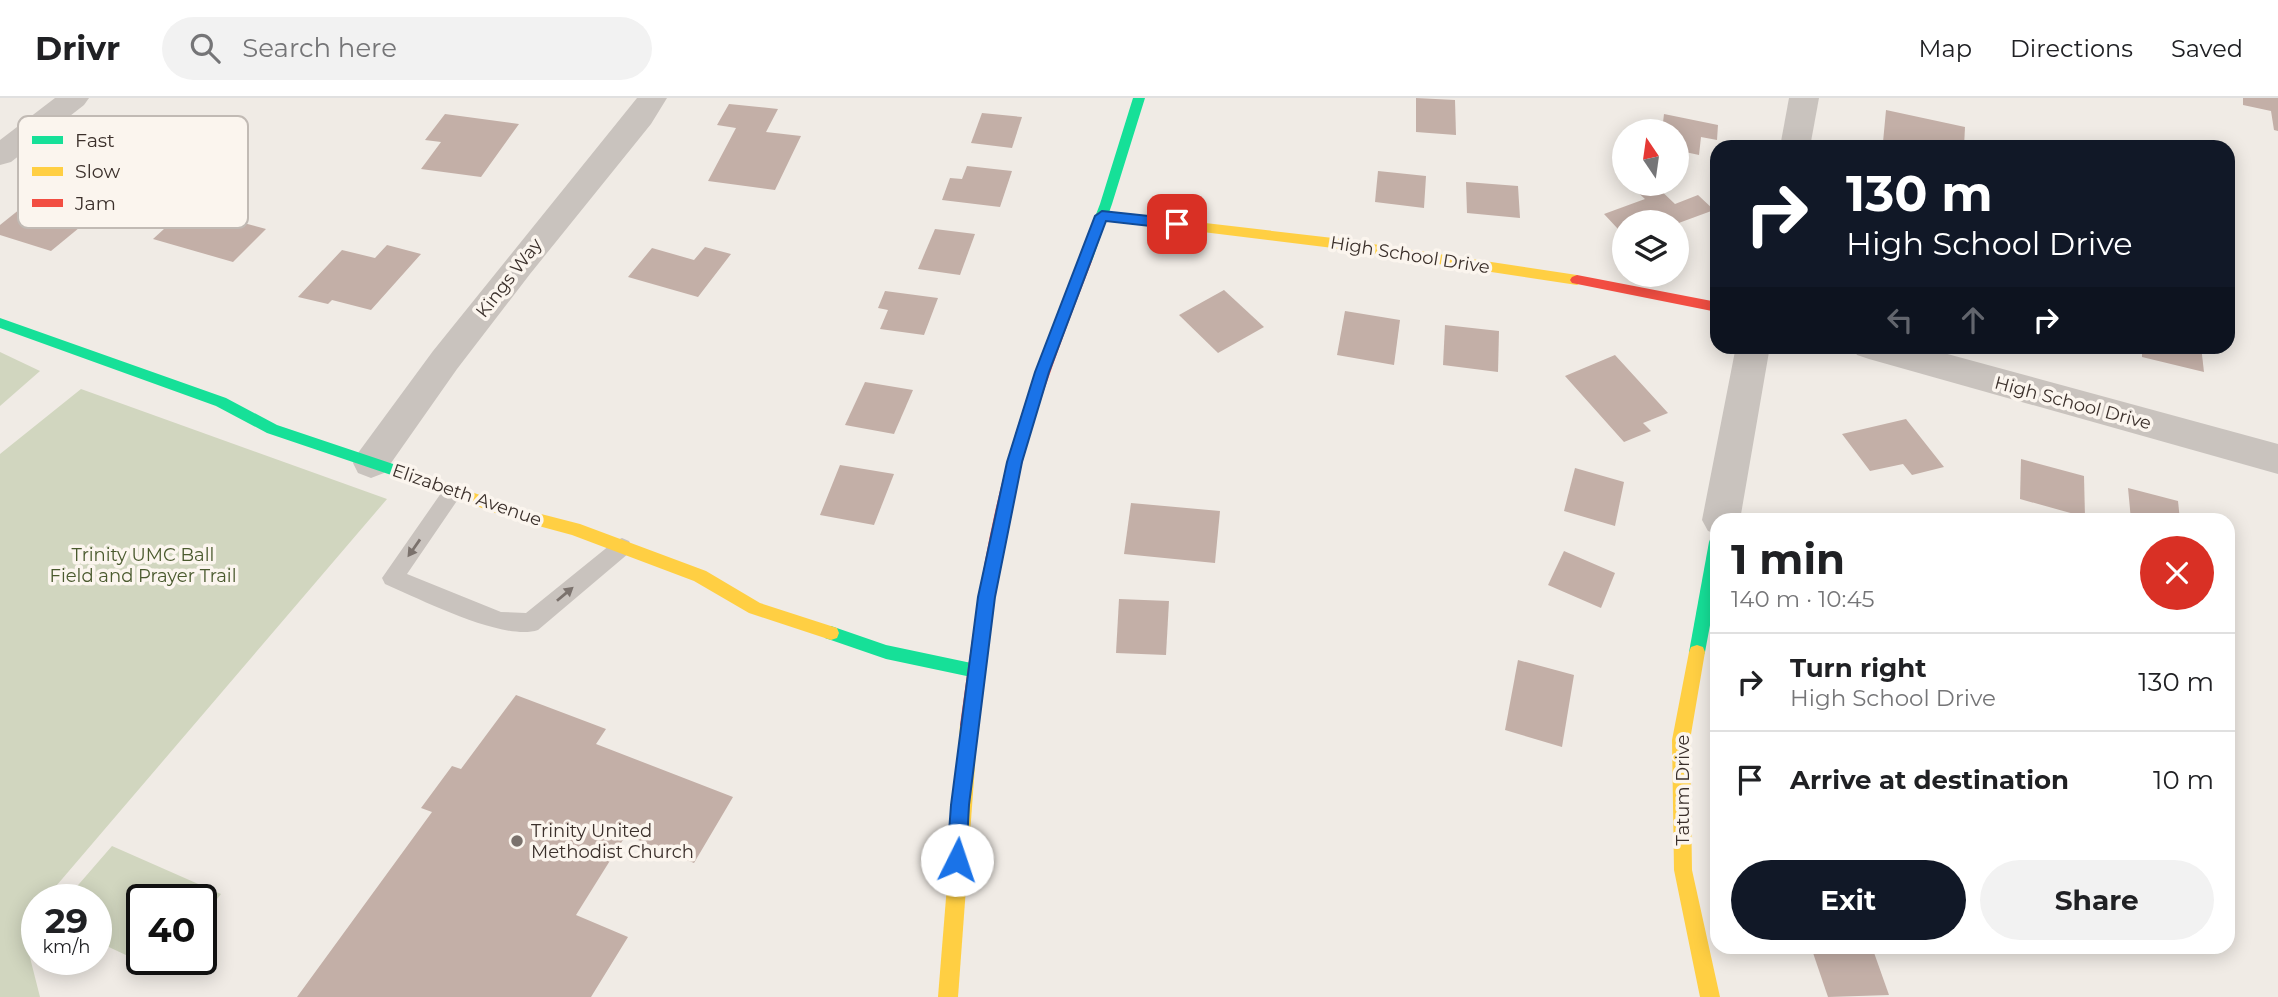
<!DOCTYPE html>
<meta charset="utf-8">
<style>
:root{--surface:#fff;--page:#f2f2f2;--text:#202124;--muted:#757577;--line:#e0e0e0;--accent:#111827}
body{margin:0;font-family:Montserrat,sans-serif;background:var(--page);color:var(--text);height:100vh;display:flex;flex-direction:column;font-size:26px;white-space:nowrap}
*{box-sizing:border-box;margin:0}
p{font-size:23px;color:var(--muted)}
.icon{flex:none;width:38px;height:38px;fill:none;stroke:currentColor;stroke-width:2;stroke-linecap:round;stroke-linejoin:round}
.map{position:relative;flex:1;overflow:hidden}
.details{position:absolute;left:1710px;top:415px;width:525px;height:441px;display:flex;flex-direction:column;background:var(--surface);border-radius:21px;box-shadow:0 4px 18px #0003}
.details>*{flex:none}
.top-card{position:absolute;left:1710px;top:42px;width:525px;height:214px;border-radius:21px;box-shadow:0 4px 18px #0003;background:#111827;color:#fff;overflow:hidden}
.needle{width:46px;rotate:347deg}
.fabs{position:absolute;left:1612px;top:21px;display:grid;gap:14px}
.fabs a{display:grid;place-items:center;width:77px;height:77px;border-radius:50%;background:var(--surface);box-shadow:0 4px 18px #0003;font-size:35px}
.speed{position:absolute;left:21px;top:786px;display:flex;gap:14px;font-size:35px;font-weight:700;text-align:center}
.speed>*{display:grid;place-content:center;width:91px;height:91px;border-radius:50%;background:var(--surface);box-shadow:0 4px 18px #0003;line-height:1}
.speed small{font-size:18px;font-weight:400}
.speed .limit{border:4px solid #111;border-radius:10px;background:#fff;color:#111}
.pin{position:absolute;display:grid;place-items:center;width:60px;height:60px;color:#fff;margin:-30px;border-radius:14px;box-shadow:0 4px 10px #0006}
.me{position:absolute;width:77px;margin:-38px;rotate:4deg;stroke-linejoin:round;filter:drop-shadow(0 0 5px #0008)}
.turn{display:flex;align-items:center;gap:24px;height:147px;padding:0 21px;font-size:32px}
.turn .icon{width:91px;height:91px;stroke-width:2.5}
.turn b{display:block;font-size:49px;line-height:60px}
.lanes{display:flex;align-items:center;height:66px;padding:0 21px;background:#0003;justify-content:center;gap:35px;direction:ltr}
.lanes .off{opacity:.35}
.round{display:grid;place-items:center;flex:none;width:74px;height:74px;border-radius:37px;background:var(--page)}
.summary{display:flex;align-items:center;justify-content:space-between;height:119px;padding:0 21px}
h1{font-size:42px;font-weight:700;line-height:52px}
.action{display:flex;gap:14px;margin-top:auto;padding:14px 21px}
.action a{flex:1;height:80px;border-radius:42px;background:var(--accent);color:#fff;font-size:28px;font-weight:700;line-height:80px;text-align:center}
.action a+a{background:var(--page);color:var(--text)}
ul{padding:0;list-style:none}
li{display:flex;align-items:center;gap:21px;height:98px;padding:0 21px;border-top:2px solid var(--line)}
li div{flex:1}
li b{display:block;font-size:26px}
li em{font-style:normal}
header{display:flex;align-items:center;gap:42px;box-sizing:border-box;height:98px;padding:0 35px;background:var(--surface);border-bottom:2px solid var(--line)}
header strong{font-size:33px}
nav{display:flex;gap:38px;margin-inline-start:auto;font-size:24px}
.search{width:490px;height:63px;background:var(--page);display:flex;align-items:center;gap:18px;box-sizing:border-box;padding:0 24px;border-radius:38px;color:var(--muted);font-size:26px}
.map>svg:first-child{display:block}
.green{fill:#d1d6bf}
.building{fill:#c3afa7}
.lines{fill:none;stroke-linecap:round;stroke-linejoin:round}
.lane{fill:#c9c3be;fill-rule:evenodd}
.street{fill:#c9c3be;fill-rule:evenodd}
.fast{fill:#16e098;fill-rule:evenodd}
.slow{fill:#ffcf43;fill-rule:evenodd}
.jam{fill:#f24e42;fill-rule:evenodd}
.oneway{fill:#7b726d}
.route{fill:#1a73e8;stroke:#114b97;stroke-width:2}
.poi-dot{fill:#7a716c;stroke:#fbf5ee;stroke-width:2.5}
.labels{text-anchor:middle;stroke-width:7;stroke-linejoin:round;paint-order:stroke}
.street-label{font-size:18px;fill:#3b302b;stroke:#fbf5ee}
.park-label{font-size:18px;fill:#4a5a2e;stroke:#fbf5ee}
.poi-label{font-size:18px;fill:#3b302b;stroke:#fbf5ee;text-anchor:start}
.key{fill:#fbf5ee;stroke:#c1bab4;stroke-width:2}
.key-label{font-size:19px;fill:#3b302b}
</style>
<header>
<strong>Drivr</strong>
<div class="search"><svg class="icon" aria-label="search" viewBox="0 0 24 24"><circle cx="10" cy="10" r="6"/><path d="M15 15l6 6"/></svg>Search here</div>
<nav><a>Map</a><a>Directions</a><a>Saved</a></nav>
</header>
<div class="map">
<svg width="2278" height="899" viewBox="0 0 2278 899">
<rect width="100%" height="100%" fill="#f0ebe5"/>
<!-- green -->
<g class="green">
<path d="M 0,254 L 40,273 L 0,308 Z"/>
<path d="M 81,291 L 387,401 L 45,801 L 37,802 L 37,811 L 22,828 L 40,899 L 0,899 L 0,356 Z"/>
<path d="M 112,748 L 221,796 L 201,821 L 201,802 L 142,802 L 142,861 L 169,861 L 160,873 L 96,843 L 96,802 L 66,801 Z"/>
</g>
<!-- building -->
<g class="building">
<path d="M 1416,0 L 1455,2 L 1456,37 L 1416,34 Z"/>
<path d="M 2243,0 L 2278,0 L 2278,33 L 2274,32 L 2271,13 L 2243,7 Z"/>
<path d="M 729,6 L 778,11 L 766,34 L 801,38 L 775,92 L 708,83 L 736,30 L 717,27 Z"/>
<path d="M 1886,12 L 1965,29 L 1964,49 L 1904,49 L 1883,44 Z"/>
<path d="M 982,15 L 1022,19 L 1012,50 L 971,45 Z"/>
<path d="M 445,16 L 519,26 L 481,79 L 421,71 L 441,44 L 425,42 Z"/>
<path d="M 1664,16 L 1718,27 L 1717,42 L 1701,39 L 1699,57 L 1676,52 L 1676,33 L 1662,33 Z"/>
<path d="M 967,68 L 1012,73 L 1000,109 L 942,102 L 950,80 L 962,81 Z"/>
<path d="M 1378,73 L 1426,78 L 1424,110 L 1375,104 Z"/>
<path d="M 60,79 L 119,97 L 51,153 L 0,137 L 0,127 Z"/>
<path d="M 1466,84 L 1518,88 L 1520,120 L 1467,115 Z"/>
<path d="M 1638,86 L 1654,86 L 1675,106 L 1698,97 L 1714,112 L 1676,126 L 1624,124 L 1624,128 L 1618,131 L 1604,116 L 1645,101 L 1631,88 Z"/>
<path d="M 187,110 L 266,131 L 233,164 L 153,141 Z"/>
<path d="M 935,131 L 975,136 L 960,177 L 918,171 Z"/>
<path d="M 387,147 L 421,156 L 371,212 L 332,202 L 328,206 L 298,199 L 342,152 L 375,160 Z"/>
<path d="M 705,149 L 731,156 L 698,199 L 628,179 L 652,150 L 694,162 Z"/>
<path d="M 1224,192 L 1264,229 L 1218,255 L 1179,217 Z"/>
<path d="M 885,193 L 938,200 L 924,237 L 880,231 L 888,212 L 878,210 Z"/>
<path d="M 1345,213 L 1400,222 L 1394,267 L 1337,257 Z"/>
<path d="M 1445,227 L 1499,233 L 1498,274 L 1443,267 Z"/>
<path d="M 2142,248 L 2201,248 L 2204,274 L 2142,259 Z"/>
<path d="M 1615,257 L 1668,315 L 1643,325 L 1651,333 L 1624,344 L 1565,278 Z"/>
<path d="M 865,284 L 913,292 L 894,336 L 845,327 Z"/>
<path d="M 1906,321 L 1944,369 L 1912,377 L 1903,366 L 1870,373 L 1842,336 Z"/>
<path d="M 2021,361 L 2084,378 L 2085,419 L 2020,401 Z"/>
<path d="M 840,367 L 894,376 L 874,427 L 820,417 Z"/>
<path d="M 1575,370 L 1624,384 L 1615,428 L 1564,413 Z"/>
<path d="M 2128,390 L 2178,403 L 2180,422 L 2131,422 Z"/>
<path d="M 1131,405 L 1220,413 L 1215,465 L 1124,456 Z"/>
<path d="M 1564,453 L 1615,475 L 1601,510 L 1548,487 Z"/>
<path d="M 1119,501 L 1169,503 L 1166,557 L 1116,555 Z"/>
<path d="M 1518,562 L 1574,577 L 1562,649 L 1505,632 Z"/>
<path d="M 516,597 L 606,631 L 596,646 L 733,699 L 694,765 L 626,737 L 576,817 L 628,839 L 591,899 L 297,899 L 432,714 L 421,710 L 452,668 L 461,671 Z"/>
<path d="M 1811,849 L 1872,849 L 1889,897 L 1828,899 Z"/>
</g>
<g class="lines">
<!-- lane -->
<path class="lane" d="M 453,386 L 460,388 L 463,394 L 407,476 L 501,514 L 526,515 L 615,443 L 622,440 L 629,443 L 632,449 L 629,455 L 538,532 C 504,544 420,501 385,486 L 382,480 L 446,388 Z"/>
<!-- street -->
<g class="street">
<path d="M 55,0 L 89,0 L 84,7 L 11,64 L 0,67 L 0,42 Z"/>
<path d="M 637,0 L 667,0 L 651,26 L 530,176 L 457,271 L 384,375 L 371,380 L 358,375 L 353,365 L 358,355 L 433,253 Z"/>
<path d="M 1789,0 L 1819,0 L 1810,49 L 1780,49 Z"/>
<path d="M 1736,248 L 1770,248 L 1740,422 L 1717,422 L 1717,436 L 1708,433 L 1702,422 Z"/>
<path d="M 1852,248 L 1918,248 L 2278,346 L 2278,376 L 1869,261 L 1857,257 Z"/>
</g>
<!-- fast -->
<g class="fast">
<path d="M 1133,0 L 1145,0 L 1112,106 L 1092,163 L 1085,168 L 1080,166 L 1078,163 L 1100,106 Z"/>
<path d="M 0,220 L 226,300 L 277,327 L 408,371 L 411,375 L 403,381 L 267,335 L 216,308 L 0,230 Z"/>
<path d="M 1717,438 L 1717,490 L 1705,554 L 1703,559 L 1697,561 L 1691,559 L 1689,554 L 1709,444 L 1711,439 Z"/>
<path d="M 831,528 L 886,547 L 976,566 L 982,568 L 984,573 L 982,578 L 976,580 L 886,561 L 825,540 L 823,535 L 825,530 Z"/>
</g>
<!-- slow -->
<g class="slow">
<path d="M 1102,113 L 1333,140 L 1577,177 L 1584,182 L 1577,187 L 1333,150 L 1097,121 L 1097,115 Z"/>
<path d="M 403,369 L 510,408 L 580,426 L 706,473 L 760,505 L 837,530 L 839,535 L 837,540 L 831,542 L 749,515 L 694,483 L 572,437 L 509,420 L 398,379 L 395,375 L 398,371 Z"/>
<path d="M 1697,547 L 1703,549 L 1705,554 L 1690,642 L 1692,772 L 1720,899 L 1700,899 L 1674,772 L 1672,642 L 1689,554 L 1691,549 Z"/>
<path d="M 969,619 L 975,621 L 978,627 L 958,899 L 938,899 L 960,627 L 963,621 Z"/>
</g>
<!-- jam -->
<g class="jam">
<path d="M 1085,158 L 1092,163 C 1066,231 1039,299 1021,370 C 999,454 988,541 978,627 L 975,633 L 969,635 L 963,633 L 960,627 C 972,541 983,454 1006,369 C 1024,299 1052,231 1078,163 Z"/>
<path d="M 1577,177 L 1717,204 L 1717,214 L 1572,185 L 1570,182 L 1572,179 Z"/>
</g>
</g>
<!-- one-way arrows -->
<defs><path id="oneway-solid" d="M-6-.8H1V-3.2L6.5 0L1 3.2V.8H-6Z" transform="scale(1.75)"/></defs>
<g class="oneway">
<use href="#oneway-solid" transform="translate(414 450) rotate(125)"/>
<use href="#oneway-solid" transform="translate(565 496) rotate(-40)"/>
</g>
<!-- route -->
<path class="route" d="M 1102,113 L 1177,121 L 1184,126 L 1177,131 L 1106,123 L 1049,274 L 1022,364 L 995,499 L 969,707 L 966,762 L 963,768 L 957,771 L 950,768 L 947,762 L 951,707 L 978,499 L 1007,364 L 1035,274 L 1095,118 Z"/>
<!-- markers -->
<circle class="poi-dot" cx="517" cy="743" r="7"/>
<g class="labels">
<!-- street labels -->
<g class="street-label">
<text transform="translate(1410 157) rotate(9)" y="6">High School Drive</text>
<text transform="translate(509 180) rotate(-52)" y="6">Kings Way</text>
<text transform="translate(2073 305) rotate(15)" y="6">High School Drive</text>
<text transform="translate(467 397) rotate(19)" y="6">Elizabeth Avenue</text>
<text transform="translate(1683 692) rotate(-90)" y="6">Tatum Drive</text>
</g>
<!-- park labels -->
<g class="park-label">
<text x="143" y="463">Trinity UMC Ball<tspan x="143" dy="21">Field and Prayer Trail</tspan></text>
</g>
<!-- poi labels -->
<g class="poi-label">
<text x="531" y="739">Trinity United<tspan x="531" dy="21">Methodist Church</tspan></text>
</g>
</g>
<!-- legend -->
<rect x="18" y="18" width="230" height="112" rx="10" class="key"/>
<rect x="32" y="38" width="31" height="8" fill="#16e098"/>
<rect x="32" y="69" width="31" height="9" fill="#ffcf43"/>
<rect x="32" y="101" width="31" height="8" fill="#f24e42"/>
<g class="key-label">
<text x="75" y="49">Fast</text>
<text x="75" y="80">Slow</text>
<text x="75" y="112">Jam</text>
</g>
</svg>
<div class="fabs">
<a><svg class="needle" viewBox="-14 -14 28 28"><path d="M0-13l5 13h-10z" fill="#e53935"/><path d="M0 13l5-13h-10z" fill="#757577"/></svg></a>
<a><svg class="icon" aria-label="layers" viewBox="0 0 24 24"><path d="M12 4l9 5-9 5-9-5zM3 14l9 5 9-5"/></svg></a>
</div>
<div class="speed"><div>29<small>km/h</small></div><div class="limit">40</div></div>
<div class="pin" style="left:1177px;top:126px;background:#d93025"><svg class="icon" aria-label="arrive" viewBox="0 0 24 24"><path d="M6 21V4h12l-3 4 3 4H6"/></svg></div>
<svg class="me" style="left:957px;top:762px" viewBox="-20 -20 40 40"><circle r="19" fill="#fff"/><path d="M0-13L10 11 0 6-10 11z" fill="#1a73e8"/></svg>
<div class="top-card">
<div class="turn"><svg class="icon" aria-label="right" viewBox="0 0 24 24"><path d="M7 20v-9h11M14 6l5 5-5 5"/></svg><div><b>130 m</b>High School Drive</div></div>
<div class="lanes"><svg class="icon off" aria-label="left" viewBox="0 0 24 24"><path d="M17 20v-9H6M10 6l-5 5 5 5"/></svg><svg class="icon off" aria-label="ahead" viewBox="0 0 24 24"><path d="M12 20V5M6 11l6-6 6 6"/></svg><svg class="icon" aria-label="right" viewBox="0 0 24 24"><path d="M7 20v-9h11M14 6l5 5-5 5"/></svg></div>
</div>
<section class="details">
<div class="summary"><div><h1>1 min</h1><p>140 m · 10:45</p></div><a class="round" style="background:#d93025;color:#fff"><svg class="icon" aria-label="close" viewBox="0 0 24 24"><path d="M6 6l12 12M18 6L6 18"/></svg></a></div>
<ul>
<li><svg class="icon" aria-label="right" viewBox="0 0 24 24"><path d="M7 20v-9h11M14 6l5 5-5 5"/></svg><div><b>Turn right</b><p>High School Drive</p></div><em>130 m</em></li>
<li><svg class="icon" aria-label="arrive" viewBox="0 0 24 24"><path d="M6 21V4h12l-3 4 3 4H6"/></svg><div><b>Arrive at destination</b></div><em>10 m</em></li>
</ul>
<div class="action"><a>Exit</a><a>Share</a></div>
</section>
</div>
